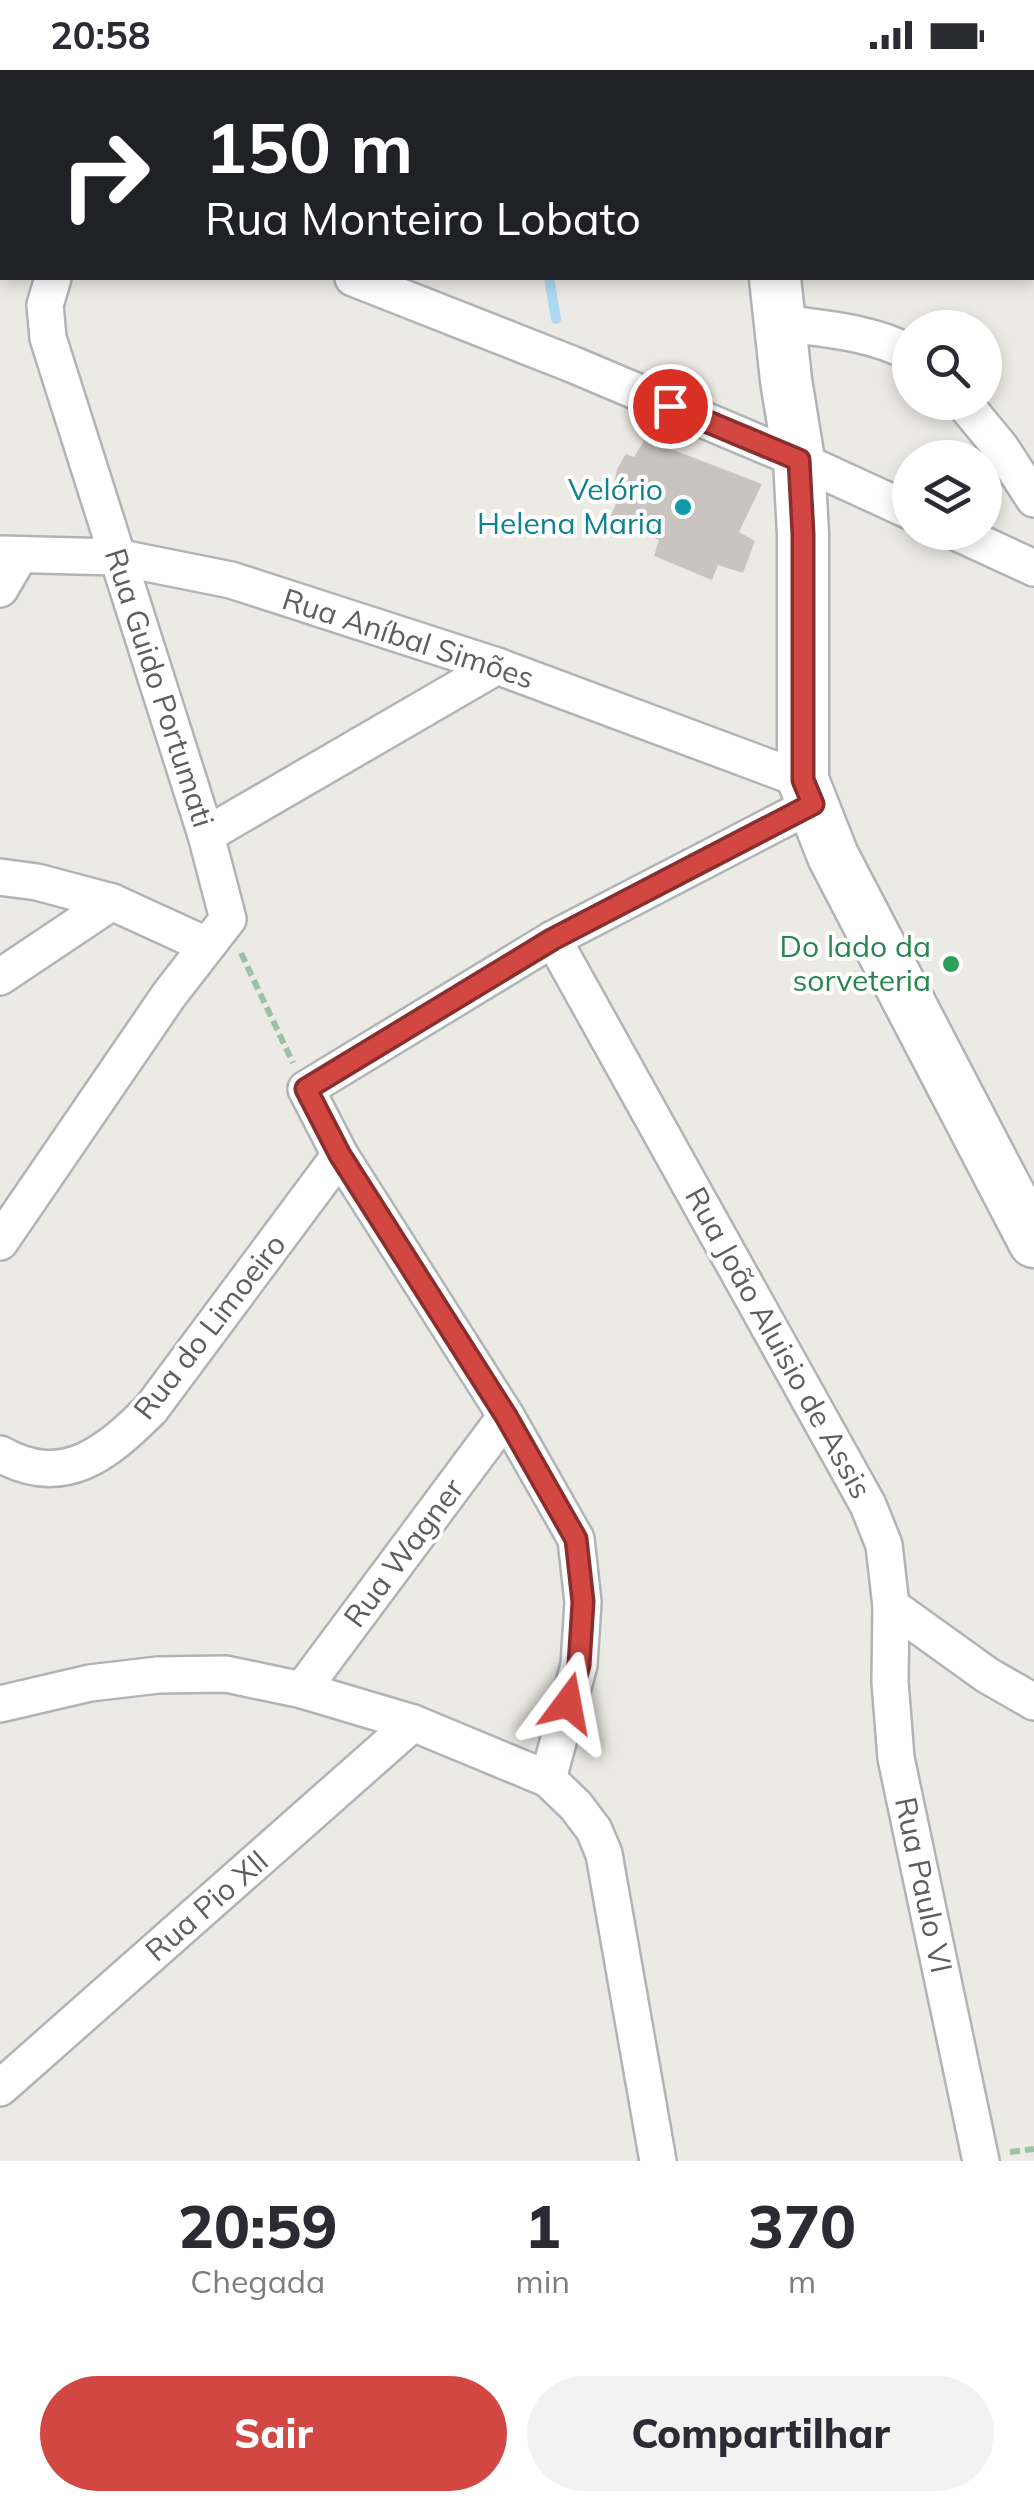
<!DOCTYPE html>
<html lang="pt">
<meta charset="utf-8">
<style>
:root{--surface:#fff;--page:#f2f2f3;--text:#2b2b33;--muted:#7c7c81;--accent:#d34743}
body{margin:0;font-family:Mulish,sans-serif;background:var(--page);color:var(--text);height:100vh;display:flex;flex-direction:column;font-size:38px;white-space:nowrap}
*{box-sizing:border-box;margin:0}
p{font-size:32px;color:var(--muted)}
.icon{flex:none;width:55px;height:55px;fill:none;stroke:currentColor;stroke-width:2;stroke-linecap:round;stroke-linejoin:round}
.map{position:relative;height:2091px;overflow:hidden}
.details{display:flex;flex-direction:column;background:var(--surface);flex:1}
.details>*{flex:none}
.banner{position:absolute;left:0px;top:0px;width:1035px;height:210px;box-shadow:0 5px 15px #0003;background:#202124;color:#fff;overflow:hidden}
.buttons{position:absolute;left:892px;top:240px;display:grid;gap:20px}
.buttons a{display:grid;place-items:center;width:110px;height:110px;border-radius:50%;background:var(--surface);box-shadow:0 5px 15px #0003;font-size:50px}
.pin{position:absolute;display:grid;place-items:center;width:85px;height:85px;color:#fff;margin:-42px;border:5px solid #fff;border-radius:50%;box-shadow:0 2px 10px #0007}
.me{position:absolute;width:110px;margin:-55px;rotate:13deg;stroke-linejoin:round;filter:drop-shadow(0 0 8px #0008)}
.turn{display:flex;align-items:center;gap:35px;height:210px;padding:0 40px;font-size:45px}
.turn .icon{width:130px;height:130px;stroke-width:2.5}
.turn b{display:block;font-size:70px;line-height:85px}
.eta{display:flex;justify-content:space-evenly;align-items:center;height:170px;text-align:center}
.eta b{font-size:60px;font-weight:800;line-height:70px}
.button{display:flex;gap:20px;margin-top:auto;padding:20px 40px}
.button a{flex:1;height:115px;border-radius:60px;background:var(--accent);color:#fff;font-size:40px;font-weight:800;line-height:115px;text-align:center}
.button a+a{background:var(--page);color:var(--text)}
.status{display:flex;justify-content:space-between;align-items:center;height:70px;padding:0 50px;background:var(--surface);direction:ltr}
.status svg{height:28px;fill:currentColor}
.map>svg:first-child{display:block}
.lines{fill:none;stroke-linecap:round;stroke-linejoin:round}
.stream{stroke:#acd8f4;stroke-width:10}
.building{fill:#c8c5c0}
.street-casing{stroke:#b1b4b7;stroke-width:40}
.secondary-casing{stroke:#b0b3b7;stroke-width:55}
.path{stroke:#9dc1a5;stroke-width:6;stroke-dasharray:10 5;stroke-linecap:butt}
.street{stroke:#fff;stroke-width:35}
.secondary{stroke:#fff;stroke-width:50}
.route-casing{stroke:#892e2c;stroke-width:25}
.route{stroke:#d34743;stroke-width:18}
.culture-dot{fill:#0f9aa8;stroke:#fff;stroke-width:4}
.leisure-dot{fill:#2e9e5b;stroke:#fff;stroke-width:4}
.labels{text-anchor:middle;stroke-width:8;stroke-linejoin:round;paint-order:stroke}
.culture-label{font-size:30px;fill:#0d838f;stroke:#fff;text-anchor:end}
.street-label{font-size:30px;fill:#5c5f62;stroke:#fff}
.leisure-label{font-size:30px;fill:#27864d;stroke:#fff;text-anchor:end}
</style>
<div class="status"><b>20:58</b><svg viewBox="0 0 49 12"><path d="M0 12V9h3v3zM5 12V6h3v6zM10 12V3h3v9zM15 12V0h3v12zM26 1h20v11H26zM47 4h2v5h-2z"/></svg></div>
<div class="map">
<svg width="1034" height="2091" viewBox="0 0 1034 2091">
<rect width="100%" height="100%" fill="#eceae4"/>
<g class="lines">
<!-- stream -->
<g class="stream">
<path d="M 499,0 L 499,2"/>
<path d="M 549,208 L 556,249"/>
</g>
</g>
<!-- building -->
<path class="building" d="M 645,369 L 762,414 L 739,462 L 755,471 L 743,503 L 718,495 L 712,510 L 654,486 L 659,470 L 610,448 L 619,426 L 613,421 L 617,399 L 626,384 L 634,387 Z"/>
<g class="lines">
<!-- street casing -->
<g class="street-casing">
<g id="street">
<path d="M 325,0 L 325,2"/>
<path d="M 166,2 L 168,0"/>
<path d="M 353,208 L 574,295 L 799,390 L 910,441"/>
<path d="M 781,253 C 824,259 872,262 910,283"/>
<path d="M 963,332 L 1001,378 L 1034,429"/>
<path d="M 956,462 L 1034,498"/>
<path d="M 0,484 L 116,487 L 231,510 L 497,596 L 803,710"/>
<path d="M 0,519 L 20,485"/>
<path d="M 206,765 L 497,596"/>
<path d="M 0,807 L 37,812 L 112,832 L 206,875"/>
<path d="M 553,869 L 868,1435 L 884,1475 L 891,1536 L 987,1605 L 1034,1632"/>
<path d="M 0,907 L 112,832"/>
<path d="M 0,1172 L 169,925 L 228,849 L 206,765 L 48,268 L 45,235 L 53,208"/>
<path d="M 0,1384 C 64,1420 107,1383 151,1339 L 340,1085"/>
<path d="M 891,1536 L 890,1612 L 896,1688 L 981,2091"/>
<path d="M 302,1620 L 506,1346"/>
<path d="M 0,1634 L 90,1613 L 158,1605 L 226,1604 L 302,1620 L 413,1653 L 548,1709 L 576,1736 L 594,1760 L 604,1784 L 658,2091"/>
<path d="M 548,1709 L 579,1595 L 583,1532 L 576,1469 L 506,1346 L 340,1085 L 306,1019 L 553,869 L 813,734"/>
<path d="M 0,2018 L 413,1653"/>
</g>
</g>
<!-- secondary casing -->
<g class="secondary-casing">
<g id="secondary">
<path d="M 740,0 L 740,2"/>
<path d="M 775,208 L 786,310 L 799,390 L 803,464 L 803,710 L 833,786 L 1034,1172"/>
</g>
</g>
<!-- path -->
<g class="path">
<path d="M 241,883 L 293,993"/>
<path d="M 1010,2082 L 1034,2079"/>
</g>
<!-- street -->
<use href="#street" class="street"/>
<!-- secondary -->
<use href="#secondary" class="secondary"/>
</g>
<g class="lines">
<!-- route casing -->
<g class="route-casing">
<path id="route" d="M 568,1633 L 579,1595 L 583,1532 L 576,1469 L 506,1346 L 340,1085 L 306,1019 L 553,869 L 813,734 L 803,710 L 803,464 L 799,390 L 670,336"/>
</g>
<!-- route -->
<use href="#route" class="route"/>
</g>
<!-- markers -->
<circle class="culture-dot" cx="683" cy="437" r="10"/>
<circle class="leisure-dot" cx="951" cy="894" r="10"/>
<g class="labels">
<!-- culture labels -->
<g class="culture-label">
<text x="663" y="430">Velório<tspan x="663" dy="34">Helena Maria</tspan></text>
</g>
<!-- street labels -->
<g class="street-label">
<text transform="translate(408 569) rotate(18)" y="10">Rua Aníbal Simões</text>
<text transform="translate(159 618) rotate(72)" y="10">Rua Guido Portumati</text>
<text transform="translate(210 1257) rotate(-52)" y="10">Rua do Limoeiro</text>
<text transform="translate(778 1273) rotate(61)" y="10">Rua João Aluisio de Assis</text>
<text transform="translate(404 1483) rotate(-53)" y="10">Rua Wagner</text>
<text transform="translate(923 1815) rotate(78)" y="10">Rua Paulo VI</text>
<text transform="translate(207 1836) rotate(-41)" y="10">Rua Pio XII</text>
</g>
<!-- leisure labels -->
<g class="leisure-label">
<text x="931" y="887">Do lado da<tspan x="931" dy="34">sorveteria</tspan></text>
</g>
</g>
</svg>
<div class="buttons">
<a><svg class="icon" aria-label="search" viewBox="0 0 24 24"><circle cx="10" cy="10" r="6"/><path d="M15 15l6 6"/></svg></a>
<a><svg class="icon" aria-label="layers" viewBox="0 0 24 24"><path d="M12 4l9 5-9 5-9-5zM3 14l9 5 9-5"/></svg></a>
</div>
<div class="pin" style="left:670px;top:336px;background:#d93025"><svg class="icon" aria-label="arrive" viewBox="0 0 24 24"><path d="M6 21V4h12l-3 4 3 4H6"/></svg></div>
<svg class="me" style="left:568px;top:1633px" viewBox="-20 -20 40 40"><path d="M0-17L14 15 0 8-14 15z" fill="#d34743" stroke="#fff" stroke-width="4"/></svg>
<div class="banner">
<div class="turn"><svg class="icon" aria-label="right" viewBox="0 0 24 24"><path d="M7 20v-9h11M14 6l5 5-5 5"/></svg><div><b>150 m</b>Rua Monteiro Lobato</div></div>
</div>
</div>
<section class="details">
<div class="eta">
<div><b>20:59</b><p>Chegada</p></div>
<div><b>1</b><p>min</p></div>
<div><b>370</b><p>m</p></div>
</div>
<div class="button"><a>Sair</a><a>Compartilhar</a></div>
</section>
